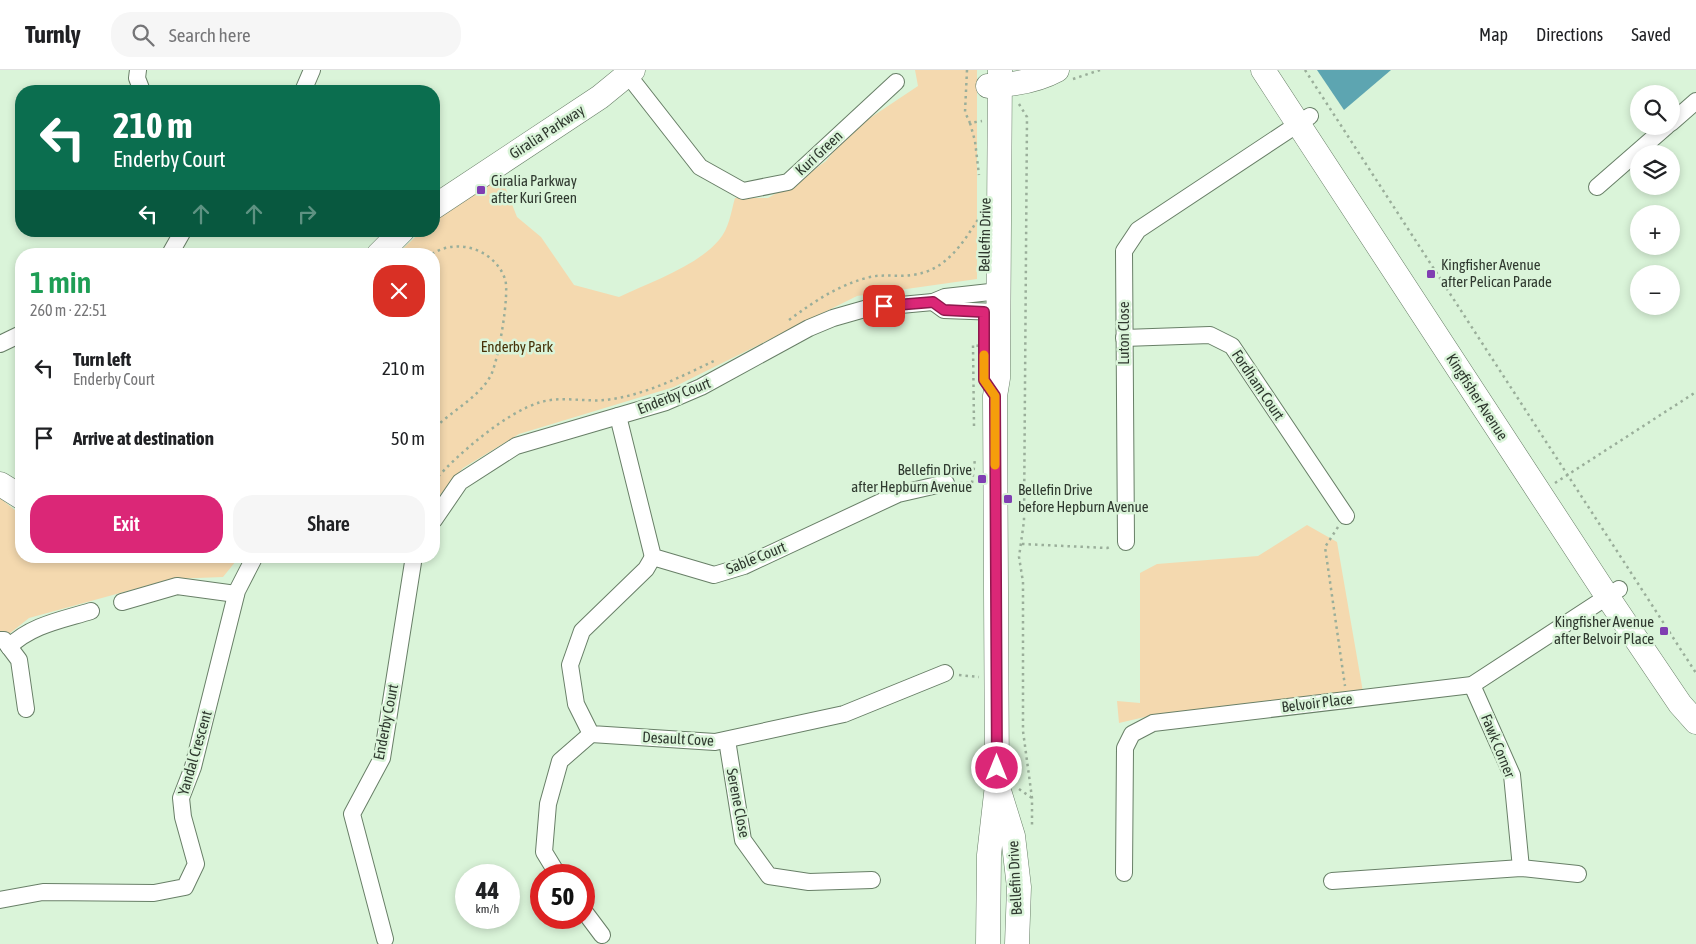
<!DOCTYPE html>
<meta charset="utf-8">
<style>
:root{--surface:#fff;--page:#f6f6f6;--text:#202124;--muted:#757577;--line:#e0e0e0;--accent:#db2777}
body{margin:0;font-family:"Asap Condensed",sans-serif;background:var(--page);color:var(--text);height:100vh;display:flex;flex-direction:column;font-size:19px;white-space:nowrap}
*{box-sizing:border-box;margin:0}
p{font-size:16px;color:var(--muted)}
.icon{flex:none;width:28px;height:28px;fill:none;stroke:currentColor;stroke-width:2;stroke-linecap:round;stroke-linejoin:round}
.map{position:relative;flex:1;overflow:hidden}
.drawer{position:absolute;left:15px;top:178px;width:425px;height:315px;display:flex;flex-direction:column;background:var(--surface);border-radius:20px;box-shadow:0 2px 8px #0003}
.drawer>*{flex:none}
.guide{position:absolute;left:15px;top:15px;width:425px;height:152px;border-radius:20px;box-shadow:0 2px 8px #0003;background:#0b6e4f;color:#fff;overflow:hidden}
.buttons{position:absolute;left:1630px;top:15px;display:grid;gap:10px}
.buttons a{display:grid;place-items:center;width:50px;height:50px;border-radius:50%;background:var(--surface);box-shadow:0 2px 8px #0003;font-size:25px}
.speed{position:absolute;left:455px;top:794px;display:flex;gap:10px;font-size:25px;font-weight:700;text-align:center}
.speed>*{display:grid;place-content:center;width:65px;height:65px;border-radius:50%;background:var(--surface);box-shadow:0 2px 8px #0003;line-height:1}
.speed small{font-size:12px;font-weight:400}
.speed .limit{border:8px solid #d22;background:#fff;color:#111}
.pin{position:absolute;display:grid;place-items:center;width:42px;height:42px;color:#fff;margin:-21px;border-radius:10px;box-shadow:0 2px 8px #0006}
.me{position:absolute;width:55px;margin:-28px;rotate:0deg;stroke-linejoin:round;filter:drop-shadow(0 0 4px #0008)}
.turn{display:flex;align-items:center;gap:18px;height:105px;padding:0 15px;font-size:22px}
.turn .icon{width:65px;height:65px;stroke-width:2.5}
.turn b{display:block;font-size:35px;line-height:42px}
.lanes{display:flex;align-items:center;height:48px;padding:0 15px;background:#0003;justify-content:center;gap:25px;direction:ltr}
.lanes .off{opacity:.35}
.round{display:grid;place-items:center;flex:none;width:52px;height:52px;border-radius:20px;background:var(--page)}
.overview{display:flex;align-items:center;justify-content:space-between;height:85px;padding:0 15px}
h1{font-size:30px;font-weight:600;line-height:38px;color:#1e9e55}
.cta{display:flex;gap:10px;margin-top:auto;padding:10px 15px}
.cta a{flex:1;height:58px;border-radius:20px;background:var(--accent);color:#fff;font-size:20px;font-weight:600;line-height:58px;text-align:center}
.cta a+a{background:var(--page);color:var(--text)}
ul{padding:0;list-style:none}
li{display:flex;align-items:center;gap:15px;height:70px;padding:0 15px}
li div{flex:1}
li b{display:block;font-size:19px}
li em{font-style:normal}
header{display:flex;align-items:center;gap:30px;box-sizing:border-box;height:70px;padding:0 25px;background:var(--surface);border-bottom:1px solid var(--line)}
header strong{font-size:24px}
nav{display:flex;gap:28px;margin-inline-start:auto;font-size:18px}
.search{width:350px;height:45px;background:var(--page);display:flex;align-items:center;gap:12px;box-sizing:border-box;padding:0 18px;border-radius:20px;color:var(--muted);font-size:19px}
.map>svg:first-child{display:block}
.green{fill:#f4d9af}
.water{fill:#5da5b1}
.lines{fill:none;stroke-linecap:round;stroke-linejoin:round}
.street-casing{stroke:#687f67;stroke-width:18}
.secondary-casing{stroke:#687f67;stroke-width:25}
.path{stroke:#9aae9a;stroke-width:2.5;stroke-dasharray:2.5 4;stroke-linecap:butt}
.street{stroke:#fff;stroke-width:16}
.secondary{stroke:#fff;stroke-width:24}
.route-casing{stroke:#8e194d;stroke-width:12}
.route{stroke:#db2777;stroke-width:9}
.slow{stroke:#f59e0b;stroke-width:9}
.poi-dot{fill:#803eb2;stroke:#daf4d9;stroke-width:2}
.labels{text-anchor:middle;stroke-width:5;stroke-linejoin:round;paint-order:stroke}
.street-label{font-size:15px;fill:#2f392f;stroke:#daf4d9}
.poi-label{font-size:15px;fill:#2f392f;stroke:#daf4d9;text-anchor:start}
.park-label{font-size:15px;fill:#463108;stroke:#daf4d9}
</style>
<header>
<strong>Turnly</strong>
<div class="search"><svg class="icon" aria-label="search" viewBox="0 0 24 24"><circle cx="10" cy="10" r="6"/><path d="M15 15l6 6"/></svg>Search here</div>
<nav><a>Map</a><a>Directions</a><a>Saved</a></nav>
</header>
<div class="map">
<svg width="1696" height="874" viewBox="0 0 1696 874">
<rect width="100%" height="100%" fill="#daf4d9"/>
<!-- green -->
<g class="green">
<path d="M 915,0 L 977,0 L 977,209 L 857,226 L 674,317 L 519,364 L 463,398 L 434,432 L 434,184 L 397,184 L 422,161 L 434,161 L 434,150 L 446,139 L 500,104 L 517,147 L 541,167 L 574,215 L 619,227 C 650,212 696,197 719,170 C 729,159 731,142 735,128 L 768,128 L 801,109 L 826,91 L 849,62 L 918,16 Z"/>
<path d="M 0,428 L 21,445 L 21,486 L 240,486 L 223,507 L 171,509 L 29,548 L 9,564 L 0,563 Z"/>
<path d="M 1307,455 L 1337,472 L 1363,622 L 1149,646 L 1119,653 L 1117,631 L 1140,633 L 1140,503 L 1157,494 L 1258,486 Z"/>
</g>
<!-- water -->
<path class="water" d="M 1317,0 L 1391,0 L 1344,40 Z"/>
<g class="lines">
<!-- street casing -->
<g class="street-casing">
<g id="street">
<path d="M 138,0 L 137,8 L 142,21"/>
<path d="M 628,5 L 700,97 L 743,121 L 788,112 L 896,12"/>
<path d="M 303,21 L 312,0"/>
<path d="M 1671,53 L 1696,31"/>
<path d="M 1597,117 L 1667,56"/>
<path d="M 170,184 L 183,161"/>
<path d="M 933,232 L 944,240 L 998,242"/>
<path d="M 1124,268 L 1210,265 L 1232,276 L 1346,446"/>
<path d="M 0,274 L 21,264"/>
<path d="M 618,346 L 653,487 L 714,505 L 744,496 L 898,424 L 946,413"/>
<path d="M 434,450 L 460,412 L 516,376 L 666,332 L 701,317 L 809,258 L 833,248 L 868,238 L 933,232 L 945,227 L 999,221"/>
<path d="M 1126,472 L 1124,181 L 1138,160 L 1310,46"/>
<path d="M 653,487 L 646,499 L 582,561 L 570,595 L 576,634 L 591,664 L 715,672 L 844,644 L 945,603"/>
<path d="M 122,532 L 177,516 L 236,524"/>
<path d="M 0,570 L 4,570 L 19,590 L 26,639"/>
<path d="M 9,577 C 31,555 62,550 91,541"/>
<path d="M 1472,615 L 1512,705 L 1521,798"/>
<path d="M 727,670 L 743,770 L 769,806 L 809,812 L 872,810"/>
<path d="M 1124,803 L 1125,678 L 1132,664 L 1153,653 L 1472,615 L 1619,519"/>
<path d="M 558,805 L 544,782 L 548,734 L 560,691 L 591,664"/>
<path d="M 1332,811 L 1521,798 L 1578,804"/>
<path d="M 0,830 L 43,822 L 154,823 L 185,817 L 196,794 L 183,747 L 181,728 L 193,697 L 237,521 L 255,486"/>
<path d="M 584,841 L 602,865"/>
<path d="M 385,869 L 352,744 L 382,688 L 414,486"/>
</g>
</g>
<!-- secondary casing -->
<g class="secondary-casing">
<g id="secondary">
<path d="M 1263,0 L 1607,526 L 1680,634 L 1696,652"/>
<path d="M 988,16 C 1011,15 1037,11 1057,0"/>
<path d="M 434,137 L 600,27 L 633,0"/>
<path d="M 379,184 L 402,161"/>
<path d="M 0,414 L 21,427"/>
<path d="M 1000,724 L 1013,766 L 1019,817 L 1017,874"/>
<path d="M 988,874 L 989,785 L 997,715 L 995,326 L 998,308 L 1000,0"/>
</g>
</g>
<!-- path -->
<g class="path">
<path d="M 967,0 L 965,42 L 970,53 L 982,51"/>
<path d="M 1305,0 L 1696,603"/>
<path d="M 1073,9 L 1100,0"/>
<path d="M 1019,34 L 1027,47 L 1024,451 L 1019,487 L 1023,512 L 1023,661 L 1032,728 L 1032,758"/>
<path d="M 970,53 L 975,71 L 979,105"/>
<path d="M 432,184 C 458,167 495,180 505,209 C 510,223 498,294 490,307 C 477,329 451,341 434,359"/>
<path d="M 789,250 C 815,231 838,215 870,207 C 883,204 898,207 912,205 C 946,201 962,174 979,148"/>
<path d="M 974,356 L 973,275 L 979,276"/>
<path d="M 434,399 L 438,405"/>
<path d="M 434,411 C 458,384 506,342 541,332 C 562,326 584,332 605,330 C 644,326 682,306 716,290"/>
<path d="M 960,413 L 972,413"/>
<path d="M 972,413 L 975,389"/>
<path d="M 1555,413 L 1696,322"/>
<path d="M 1338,457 L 1325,477 L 1345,616"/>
<path d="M 1022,474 L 1107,478 L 1112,476"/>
<path d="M 959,605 L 979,607"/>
<path d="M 1019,719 L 1032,728"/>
</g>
<!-- street -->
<use href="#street" class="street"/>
<!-- secondary -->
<use href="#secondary" class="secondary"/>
</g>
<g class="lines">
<!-- route casing -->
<g class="route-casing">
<path id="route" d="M 884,236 L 933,232 L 944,240 L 984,242 L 984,310 L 995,326 L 997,698"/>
</g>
<!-- route -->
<use href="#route" class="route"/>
<!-- slow -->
<path class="slow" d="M 984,285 L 984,310 L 995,326 L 995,395"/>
</g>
<!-- markers -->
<g class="poi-dot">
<rect x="476" y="115" width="10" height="10" rx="2.5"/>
<rect x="1426" y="199" width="10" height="10" rx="2.5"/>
<rect x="977" y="404" width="10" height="10" rx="2.5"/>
<rect x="1003" y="424" width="10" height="10" rx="2.5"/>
<rect x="1659" y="556" width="10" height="10" rx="2.5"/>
</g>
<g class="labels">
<!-- street labels -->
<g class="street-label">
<text transform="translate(547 62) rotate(-33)" y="5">Giralia Parkway</text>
<text transform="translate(819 83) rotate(-43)" y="5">Kuri Green</text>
<text transform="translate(985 165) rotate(-89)" y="5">Bellefin Drive</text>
<text transform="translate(1124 263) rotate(-90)" y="5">Luton Close</text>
<text transform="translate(1258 315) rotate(56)" y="5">Fordham Court</text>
<text transform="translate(674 326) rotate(-21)" y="5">Enderby Court</text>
<text transform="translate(1477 327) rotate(57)" y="5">Kingfisher Avenue</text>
<text transform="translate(756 488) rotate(-22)" y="5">Sable Court</text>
<text transform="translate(1317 633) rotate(-7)" y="5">Belvoir Place</text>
<text transform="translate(386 652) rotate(-79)" y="5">Enderby Court</text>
<text transform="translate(678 669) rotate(3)" y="5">Desault Cove</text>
<text transform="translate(1498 676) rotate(68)" y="5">Fawk Corner</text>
<text transform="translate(195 683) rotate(-74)" y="5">Yandal Crescent</text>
<text transform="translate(738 733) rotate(79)" y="5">Serene Close</text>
<text transform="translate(1015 808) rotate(-93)" y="5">Bellefin Drive</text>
</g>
<!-- poi labels -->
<g class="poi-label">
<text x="491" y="116">Giralia Parkway<tspan x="491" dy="17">after Kuri Green</tspan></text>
<text x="1441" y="200">Kingfisher Avenue<tspan x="1441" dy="17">after Pelican Parade</tspan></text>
<text x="972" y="405" text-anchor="end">Bellefin Drive<tspan x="972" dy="17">after Hepburn Avenue</tspan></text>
<text x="1018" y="425">Bellefin Drive<tspan x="1018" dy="17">before Hepburn Avenue</tspan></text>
<text x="1654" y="557" text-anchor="end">Kingfisher Avenue<tspan x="1654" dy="17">after Belvoir Place</tspan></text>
</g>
<!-- park labels -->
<g class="park-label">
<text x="517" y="282">Enderby Park</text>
</g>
</g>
</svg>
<div class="buttons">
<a><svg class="icon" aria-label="search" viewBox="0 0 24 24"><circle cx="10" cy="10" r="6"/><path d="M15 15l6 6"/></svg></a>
<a><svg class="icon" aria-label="layers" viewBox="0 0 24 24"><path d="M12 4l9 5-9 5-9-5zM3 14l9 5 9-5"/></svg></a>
<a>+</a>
<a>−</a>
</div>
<div class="speed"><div>44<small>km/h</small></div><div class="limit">50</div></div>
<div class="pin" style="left:884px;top:236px;background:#d93025"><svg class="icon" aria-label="arrive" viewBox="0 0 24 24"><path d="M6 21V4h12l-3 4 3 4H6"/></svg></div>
<svg class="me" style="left:997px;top:698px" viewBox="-20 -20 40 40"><circle r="17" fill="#db2777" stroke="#fff" stroke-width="3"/><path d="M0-11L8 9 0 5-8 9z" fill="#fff"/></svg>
<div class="guide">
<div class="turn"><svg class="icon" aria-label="left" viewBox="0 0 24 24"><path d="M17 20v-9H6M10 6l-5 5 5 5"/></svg><div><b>210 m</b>Enderby Court</div></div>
<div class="lanes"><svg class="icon" aria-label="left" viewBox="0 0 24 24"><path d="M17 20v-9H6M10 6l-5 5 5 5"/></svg><svg class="icon off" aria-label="ahead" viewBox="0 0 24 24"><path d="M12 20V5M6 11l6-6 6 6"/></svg><svg class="icon off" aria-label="ahead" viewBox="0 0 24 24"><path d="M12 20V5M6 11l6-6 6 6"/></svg><svg class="icon off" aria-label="right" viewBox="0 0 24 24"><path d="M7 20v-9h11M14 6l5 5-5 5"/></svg></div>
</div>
<section class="drawer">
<div class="overview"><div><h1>1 min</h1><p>260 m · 22:51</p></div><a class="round" style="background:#d93025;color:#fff"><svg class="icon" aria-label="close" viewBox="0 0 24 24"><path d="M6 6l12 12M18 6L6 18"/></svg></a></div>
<ul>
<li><svg class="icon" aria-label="left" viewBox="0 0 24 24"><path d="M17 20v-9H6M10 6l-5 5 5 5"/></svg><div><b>Turn left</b><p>Enderby Court</p></div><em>210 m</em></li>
<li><svg class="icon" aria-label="arrive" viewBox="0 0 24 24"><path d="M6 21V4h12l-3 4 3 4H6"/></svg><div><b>Arrive at destination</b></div><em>50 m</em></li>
</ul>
<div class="cta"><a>Exit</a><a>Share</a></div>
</section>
</div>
